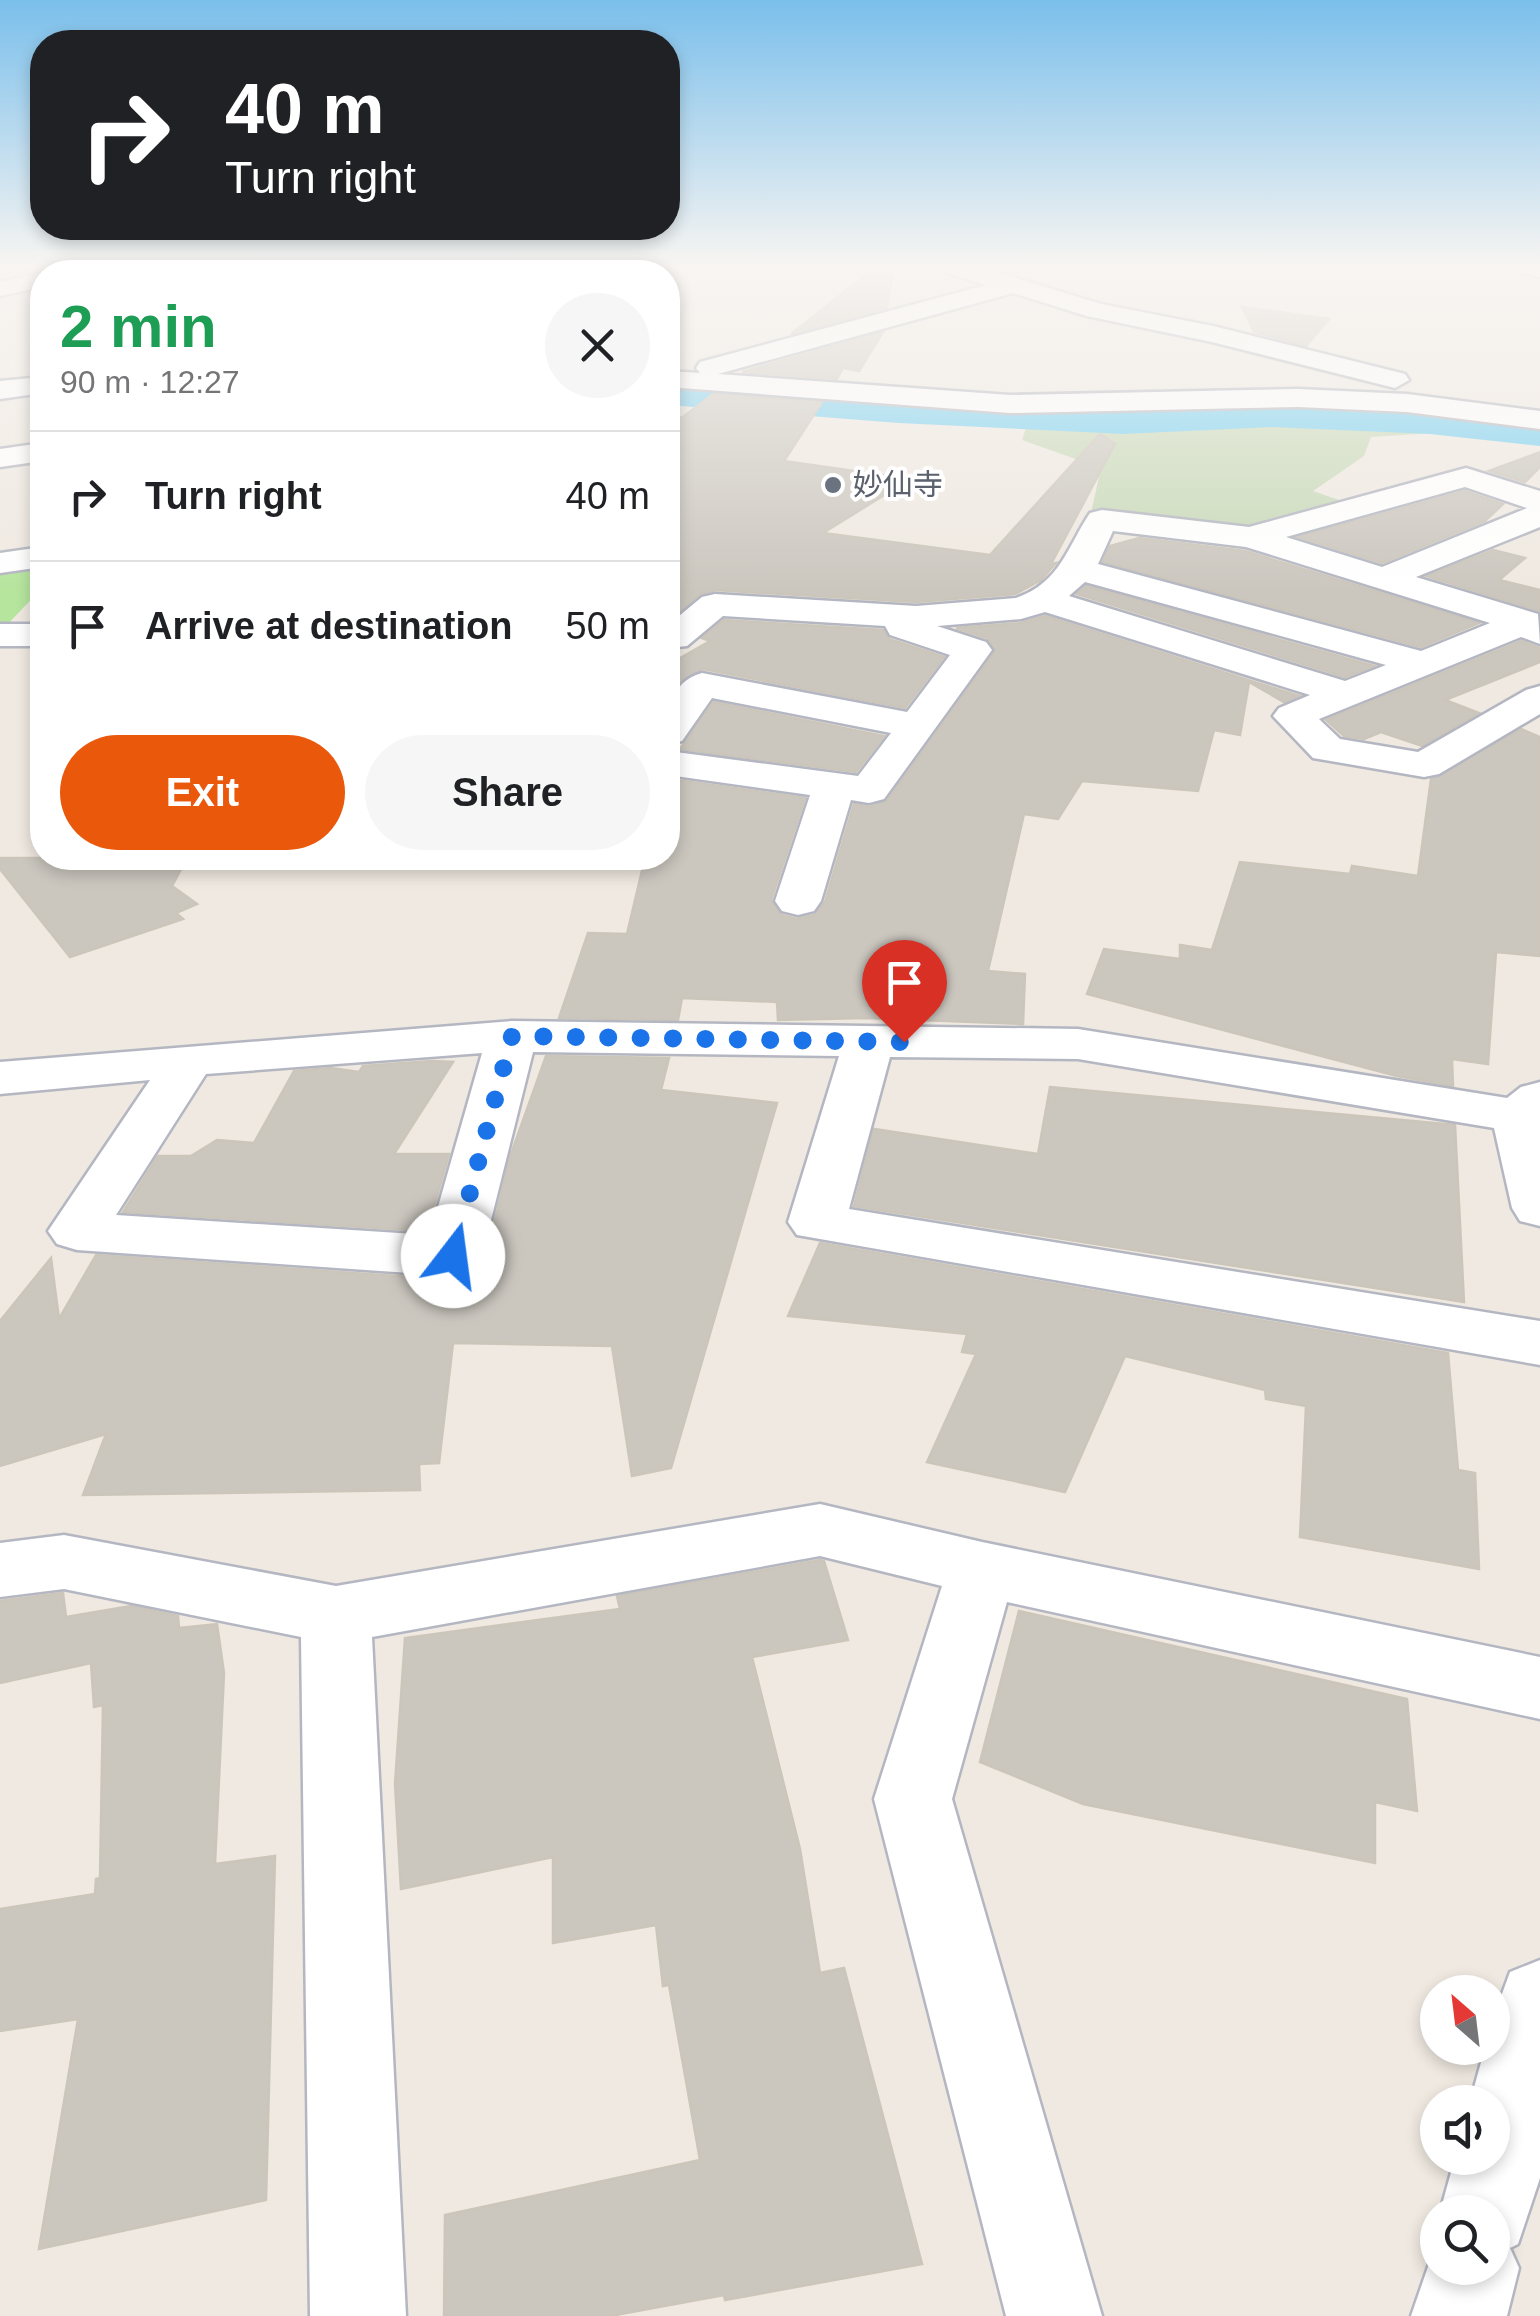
<!DOCTYPE html>
<meta charset="utf-8">
<style>
:root{--surface:#fff;--page:#f6f6f6;--text:#202124;--muted:#757577;--line:#e0e0e0;--accent:#ea580c}
body{margin:0;font-family:Helvetica,"Noto Sans JP",sans-serif;background:var(--page);color:var(--text);height:100vh;display:flex;flex-direction:column;font-size:38px;white-space:nowrap}
*{box-sizing:border-box;margin:0}
p{font-size:32px;color:var(--muted)}
.icon{flex:none;width:55px;height:55px;fill:none;stroke:currentColor;stroke-width:2;stroke-linecap:round;stroke-linejoin:round}
.map{position:relative;flex:1;overflow:hidden}
.drawer{position:absolute;left:30px;top:260px;width:650px;height:610px;display:flex;flex-direction:column;background:var(--surface);border-radius:40px;box-shadow:0 5px 15px #0003}
.drawer>*{flex:none}
.top-card{position:absolute;left:30px;top:30px;width:650px;height:210px;border-radius:40px;box-shadow:0 5px 15px #0003;background:#202124;color:#fff;overflow:hidden}
.needle{width:65px;rotate:332deg}
.tools{position:absolute;left:1420px;top:1975px;display:grid;gap:20px}
.tools a{display:grid;place-items:center;width:90px;height:90px;border-radius:50%;background:var(--surface);box-shadow:0 5px 15px #0003;font-size:50px}
.pin{position:absolute;display:grid;place-items:center;width:85px;height:85px;color:#fff;margin:-102px -42px;border-radius:50% 50% 50% 0;rotate:-45deg;box-shadow:0 0 10px #0007}
.pin .icon{rotate:45deg}
.me{position:absolute;width:110px;margin:-55px;rotate:15deg;stroke-linejoin:round;filter:drop-shadow(0 0 8px #0008)}
.turn{display:flex;align-items:center;gap:35px;height:210px;padding:0 30px;font-size:45px}
.turn .icon{width:130px;height:130px;stroke-width:2.5}
.turn b{display:block;font-size:70px;line-height:85px}
.round{display:grid;place-items:center;flex:none;width:105px;height:105px;border-radius:52px;background:var(--page)}
.headline{display:flex;align-items:center;justify-content:space-between;height:170px;padding:0 30px}
h1{font-size:60px;font-weight:600;line-height:75px;color:#1e9e55}
.action{display:flex;gap:20px;margin-top:auto;padding:20px 30px}
.action a{flex:1;height:115px;border-radius:60px;background:var(--accent);color:#fff;font-size:40px;font-weight:600;line-height:115px;text-align:center}
.action a+a{background:var(--page);color:var(--text)}
ul{padding:0;list-style:none}
li{display:flex;align-items:center;gap:30px;height:130px;padding:0 30px;border-top:2px solid var(--line)}
li div{flex:1}
li b{display:block;font-size:38px}
li em{font-style:normal}
.map>svg:first-child{display:block}
.green{fill:#b6e59e}
.cemetery{fill:#c8d9b8}
.lines{fill:none;stroke-linecap:round;stroke-linejoin:round}
.river{fill:#75cff0;fill-rule:evenodd}
.building{fill:#cbc7bf;stroke:#cbc5ba;stroke-width:2.5}
.minor-casing{stroke:#b4b7c1;stroke-width:5}
.minor{fill:#fff;fill-rule:evenodd}
.route{stroke:#1a73e8;stroke-width:18;stroke-dasharray:0 32.4}
.worship-dot{fill:#6b7280;stroke:#fff;stroke-width:4}
.labels{text-anchor:middle;stroke-width:8;stroke-linejoin:round;paint-order:stroke}
.far-worship-label{font-size:30px;fill:#5b616d;stroke:#fff;text-anchor:start}
</style>
<div class="map">
<svg width="1540" height="2316" viewBox="0 0 1540 2316">
<rect width="100%" height="100%" fill="#efe9e1"/>
<!-- green -->
<path class="green" d="M 41,564 L 42,588 L 5,627 L 0,628 L 0,569 Z"/>
<!-- cemetery -->
<path class="cemetery" d="M 1275,411 L 1474,422 L 1479,430 L 1371,437 L 1364,456 L 1313,491 L 1348,503 L 1241,530 L 1091,513 L 1101,468 L 1022,440 L 1026,428 L 1131,424 L 1130,418 Z"/>
<g class="lines">
<!-- river -->
<path class="river" d="M 668,371 L 899,389 L 1123,398 L 1272,393 L 1430,398 L 1540,410 L 1540,446 L 1430,434 L 1272,427 L 1123,434 L 899,423 L 668,405 Z"/>
</g>
<!-- building -->
<g class="building">
<path d="M 877,266 L 893,266 L 887,308 L 791,334 Z"/>
<path d="M 1242,307 L 1329,319 L 1306,346 L 1254,332 Z"/>
<path d="M 883,332 L 859,371 L 843,368 L 837,379 L 742,372 Z"/>
<path d="M 713,394 L 822,402 L 784,461 L 910,479 L 823,533 L 990,555 L 1100,434 L 1115,444 L 1051,564 L 1056,563 L 1041,580 L 1015,594 L 916,602 L 715,590 L 700,594 L 668,621 L 668,421 L 683,417 Z"/>
<path d="M 1540,452 L 1540,467 L 1525,482 L 1489,471 Z"/>
<path d="M 1465,491 L 1503,504 L 1485,521 L 1382,563 L 1299,537 Z"/>
<path d="M 1139,538 L 1245,551 L 1479,623 L 1421,647 L 1103,562 L 1110,546 Z"/>
<path d="M 1493,550 L 1525,558 L 1499,580 L 1540,590 L 1540,611 L 1427,576 Z"/>
<path d="M 1086,586 L 1374,666 L 1345,677 L 1077,594 Z"/>
<path d="M 1045,616 L 1299,696 L 1284,702 L 1249,682 L 1240,735 L 1214,730 L 1198,791 L 1082,781 L 1058,819 L 1024,814 L 988,971 L 1025,974 L 1023,1024 L 867,1018 L 778,1020 L 777,1002 L 682,998 L 678,1020 L 559,1018 L 588,933 L 627,934 L 645,858 L 668,858 L 668,779 L 805,798 L 771,900 L 781,915 L 797,919 L 815,915 L 825,902 L 854,804 L 870,807 L 887,801 L 995,652 L 987,638 L 956,628 L 1021,623 Z"/>
<path d="M 724,620 L 883,630 L 889,639 L 944,657 L 905,708 L 703,669 L 679,682 L 668,705 L 668,665 L 710,641 L 702,638 Z"/>
<path d="M 1521,641 L 1540,648 L 1540,662 L 1445,700 L 1479,713 L 1422,746 L 1381,732 L 1364,739 L 1344,736 L 1326,720 Z"/>
<path d="M 714,702 L 884,736 L 856,772 L 680,749 Z"/>
<path d="M 1521,729 L 1540,737 L 1540,956 L 1496,952 L 1488,1064 L 1452,1059 L 1453,1086 L 1397,1076 L 1087,994 L 1104,949 L 1180,959 L 1180,945 L 1212,950 L 1240,862 L 1350,874 L 1352,866 L 1418,876 L 1431,779 Z"/>
<path d="M 0,858 L 187,858 L 172,886 L 197,904 L 176,913 L 183,919 L 70,957 L 0,869 Z"/>
<path d="M 546,1056 L 669,1058 L 661,1090 L 777,1103 L 671,1468 L 632,1476 L 612,1346 L 453,1343 L 439,1463 L 419,1464 L 420,1490 L 83,1495 L 106,1434 L 0,1466 L 0,1321 L 51,1258 L 59,1319 L 96,1255 L 453,1280 L 475,1274 L 486,1257 L 511,1154 Z"/>
<path d="M 432,1061 L 453,1062 L 394,1154 L 449,1154 L 427,1231 L 123,1212 L 158,1156 L 191,1156 L 217,1140 L 254,1143 L 294,1071 L 331,1068 L 359,1072 L 363,1066 Z"/>
<path d="M 1050,1087 L 1455,1125 L 1464,1302 L 854,1206 L 874,1129 L 1038,1154 Z"/>
<path d="M 820,1243 L 1448,1353 L 1458,1470 L 1475,1473 L 1479,1569 L 1300,1537 L 1306,1406 L 1266,1399 L 1265,1390 L 1125,1356 L 1065,1492 L 927,1462 L 976,1354 L 962,1352 L 967,1334 L 788,1316 Z"/>
<path d="M 820,1560 L 824,1561 L 848,1640 L 752,1657 L 800,1849 L 820,1973 L 844,1968 L 922,2264 L 725,2300 L 724,2295 L 610,2316 L 444,2316 L 445,2215 L 700,2160 L 669,1985 L 663,1986 L 656,1925 L 553,1943 L 553,1857 L 401,1889 L 395,1784 L 405,1638 L 620,1609 L 617,1596 Z"/>
<path d="M 63,1593 L 66,1617 L 131,1606 L 178,1616 L 179,1628 L 217,1624 L 224,1673 L 215,1864 L 275,1856 L 266,2200 L 39,2249 L 78,2019 L 0,2031 L 0,1909 L 95,1894 L 96,1879 L 100,1878 L 103,1705 L 94,1707 L 91,1663 L 0,1683 L 0,1601 Z"/>
<path d="M 1019,1611 L 1407,1699 L 1417,1811 L 1375,1802 L 1375,1863 L 1083,1804 L 980,1762 Z"/>
</g>
<g class="lines">
<!-- minor casing -->
<g class="minor-casing">
<g id="minor">
<path d="M 72,266 L 124,266 L 115,272 L 67,272 Z"/>
<path d="M 422,266 L 450,266 L 445,272 L 418,272 Z"/>
<path d="M 939,266 L 977,266 L 1101,304 L 1213,326 L 1405,374 L 1409,380 L 1395,388 L 1212,342 L 1087,316 L 1013,293 L 718,374 L 1010,395 L 1298,389 L 1407,394 L 1540,411 L 1540,429 L 1407,412 L 1298,407 L 1010,413 L 668,387 L 668,371 L 700,373 L 696,368 L 700,362 L 986,285 L 942,271 Z"/>
<path d="M 1512,266 L 1540,266 L 1540,277 L 1515,271 Z"/>
<path d="M 42,273 L 42,287 L 0,296 L 0,282 Z"/>
<path d="M 42,377 L 42,393 L 0,399 L 0,381 Z"/>
<path d="M 42,443 L 42,461 L 0,467 L 0,449 Z"/>
<path d="M 1466,468 L 1540,491 L 1540,527 L 1416,577 L 1538,614 L 1540,644 L 1521,637 L 1319,719 L 1340,739 L 1418,752 L 1526,690 L 1540,686 L 1540,714 L 1439,774 L 1424,777 L 1313,758 L 1273,716 L 1279,708 L 1310,695 L 1045,612 L 1021,619 L 937,626 L 986,642 L 992,650 L 884,799 L 869,803 L 851,800 L 821,901 L 814,911 L 798,915 L 782,911 L 775,901 L 810,795 L 668,775 L 668,751 L 858,776 L 891,733 L 712,698 L 682,741 L 668,744 C 668,715 668,682 702,673 L 907,712 L 950,655 L 890,635 L 885,626 L 723,616 L 687,646 L 668,648 L 668,625 L 702,597 L 715,594 L 916,606 L 1016,598 C 1061,582 1067,547 1090,513 L 1102,510 L 1249,527 ZM 1465,487 L 1527,508 L 1382,567 L 1286,537 ZM 1113,531 L 1246,547 L 1490,623 L 1421,651 L 1098,564 ZM 1085,582 L 1386,665 L 1345,681 L 1069,596 Z"/>
<path d="M 42,547 L 42,567 L 0,573 L 0,553 Z"/>
<rect x="0" y="624" width="42" height="22"/>
<path d="M 512,1021 L 1078,1029 L 1507,1098 L 1521,1087 L 1540,1082 L 1540,1226 L 1520,1221 L 1512,1208 L 1494,1128 L 1078,1059 L 890,1057 L 849,1209 L 1540,1321 L 1540,1365 L 797,1235 L 788,1222 L 839,1056 L 533,1052 L 482,1256 L 474,1270 L 453,1276 L 77,1250 L 57,1244 L 48,1231 L 150,1080 L 0,1094 L 0,1062 ZM 482,1053 L 430,1235 L 116,1215 L 206,1074 Z"/>
<path d="M 820,1504 L 982,1542 L 1540,1657 L 1540,1719 L 1007,1602 L 952,1799 L 1102,2316 L 1006,2316 L 874,1799 L 942,1586 L 820,1556 L 372,1637 L 406,2316 L 310,2316 L 301,1637 L 64,1589 L 0,1597 L 0,1543 L 64,1535 L 336,1586 Z"/>
<path d="M 1540,1960 L 1540,2178 L 1518,2244 L 1510,2248 L 1519,2268 L 1507,2316 L 1411,2316 L 1438,2238 L 1438,2268 L 1492,2268 L 1492,2212 L 1440,2212 L 1455,2158 L 1492,2158 L 1492,2102 L 1470,2102 L 1485,2048 L 1492,2048 L 1492,2021 L 1510,1972 Z"/>
</g>
</g>
<!-- minor -->
<use href="#minor" class="minor"/>
</g>
<!-- sky -->
<linearGradient id="sky" x2="0" y2="1"><stop stop-color="#7abfeb"/><stop offset="0.45" stop-color="#f8f5f2"/><stop offset="1" stop-color="#f8f5f2" stop-opacity="0"/></linearGradient>
<rect width="1540" height="591" fill="url(#sky)"/>
<g class="lines">
<!-- route -->
<path class="route" d="M 453,1256 L 512,1036 L 904,1042"/>
</g>
<!-- markers -->
<circle class="worship-dot" cx="833" cy="485" r="10"/>
<g class="labels">
<!-- far-worship labels -->
<g class="far-worship-label">
<text x="853" y="495">妙仙寺</text>
</g>
</g>
</svg>
<div class="tools">
<a><svg class="needle" viewBox="-14 -14 28 28"><path d="M0-13l5 13h-10z" fill="#e53935"/><path d="M0 13l5-13h-10z" fill="#757577"/></svg></a>
<a><svg class="icon" aria-label="sound" viewBox="0 0 24 24"><path d="M4 9h4l5-4v14l-5-4H4zM17 9q2 3 0 6"/></svg></a>
<a><svg class="icon" aria-label="search" viewBox="0 0 24 24"><circle cx="10" cy="10" r="6"/><path d="M15 15l6 6"/></svg></a>
</div>
<div class="pin" style="left:904px;top:1042px;background:#d93025"><svg class="icon" aria-label="arrive" viewBox="0 0 24 24"><path d="M6 21V4h12l-3 4 3 4H6"/></svg></div>
<svg class="me" style="left:453px;top:1256px" viewBox="-20 -20 40 40"><circle r="19" fill="#fff"/><path d="M0-13L10 11 0 6-10 11z" fill="#1a73e8"/></svg>
<div class="top-card">
<div class="turn"><svg class="icon" aria-label="right" viewBox="0 0 24 24"><path d="M7 20v-9h11M14 6l5 5-5 5"/></svg><div><b>40 m</b>Turn right</div></div>
</div>
<section class="drawer">
<div class="headline"><div><h1>2 min</h1><p>90 m · 12:27</p></div><a class="round"><svg class="icon" aria-label="close" viewBox="0 0 24 24"><path d="M6 6l12 12M18 6L6 18"/></svg></a></div>
<ul>
<li><svg class="icon" aria-label="right" viewBox="0 0 24 24"><path d="M7 20v-9h11M14 6l5 5-5 5"/></svg><div><b>Turn right</b></div><em>40 m</em></li>
<li><svg class="icon" aria-label="arrive" viewBox="0 0 24 24"><path d="M6 21V4h12l-3 4 3 4H6"/></svg><div><b>Arrive at destination</b></div><em>50 m</em></li>
</ul>
<div class="action"><a>Exit</a><a>Share</a></div>
</section>
</div>
